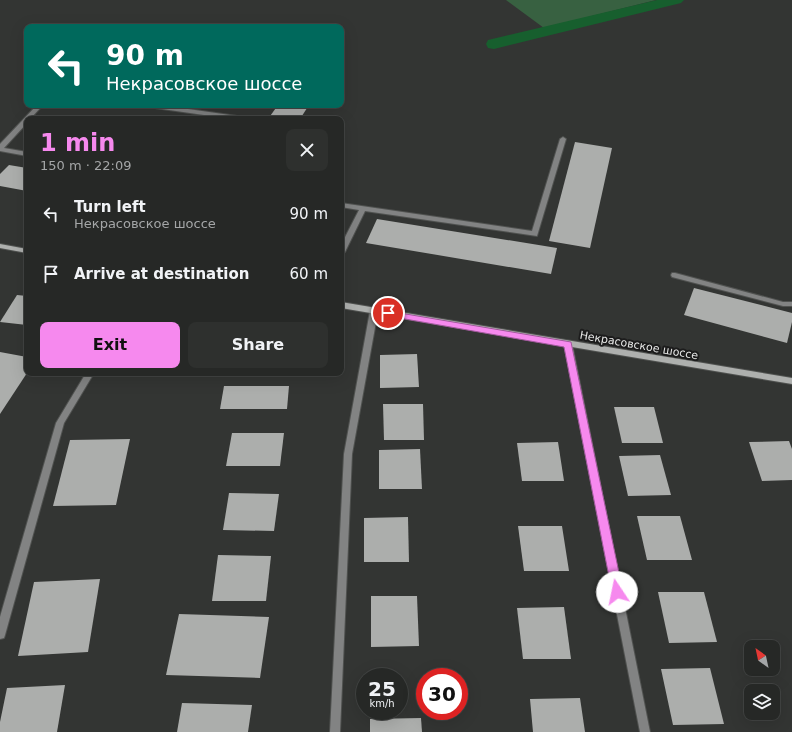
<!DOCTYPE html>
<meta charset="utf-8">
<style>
:root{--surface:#262826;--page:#2e302e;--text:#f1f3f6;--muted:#a4a6a7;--line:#424443;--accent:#f689ee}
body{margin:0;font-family:"DejaVu Sans",sans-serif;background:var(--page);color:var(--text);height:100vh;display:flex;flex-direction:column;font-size:15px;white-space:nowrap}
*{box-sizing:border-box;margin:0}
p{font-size:13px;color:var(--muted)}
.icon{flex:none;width:22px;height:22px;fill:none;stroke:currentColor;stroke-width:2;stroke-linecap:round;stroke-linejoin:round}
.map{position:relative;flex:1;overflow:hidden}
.details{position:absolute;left:24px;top:116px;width:320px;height:260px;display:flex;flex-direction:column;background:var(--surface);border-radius:8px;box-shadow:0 4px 16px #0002,0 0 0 1px var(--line)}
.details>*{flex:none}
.banner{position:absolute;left:24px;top:24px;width:320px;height:84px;border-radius:8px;box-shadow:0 4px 16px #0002,0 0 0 1px var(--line);background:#00695c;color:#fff;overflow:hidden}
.needle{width:26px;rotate:327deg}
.controls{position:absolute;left:744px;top:640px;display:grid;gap:8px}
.controls a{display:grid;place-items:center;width:36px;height:36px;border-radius:8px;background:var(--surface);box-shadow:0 4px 16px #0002,0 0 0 1px var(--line);font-size:20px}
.speed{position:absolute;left:356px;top:668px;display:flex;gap:8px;font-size:20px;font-weight:700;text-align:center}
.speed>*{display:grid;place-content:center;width:52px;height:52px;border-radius:50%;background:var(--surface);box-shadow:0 4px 16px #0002,0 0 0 1px var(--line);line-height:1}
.speed small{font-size:10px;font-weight:400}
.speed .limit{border:6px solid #d22;background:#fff;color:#111}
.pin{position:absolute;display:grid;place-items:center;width:34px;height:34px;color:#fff;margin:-17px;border:2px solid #fff;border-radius:50%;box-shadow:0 1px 4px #0007}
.me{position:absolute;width:44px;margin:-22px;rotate:349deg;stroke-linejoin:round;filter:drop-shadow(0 0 3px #0008)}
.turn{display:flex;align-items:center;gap:14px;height:84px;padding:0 16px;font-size:18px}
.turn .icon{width:52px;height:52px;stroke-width:2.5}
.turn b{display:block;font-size:28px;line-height:34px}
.round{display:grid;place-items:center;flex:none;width:42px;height:42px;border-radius:8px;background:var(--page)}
.overview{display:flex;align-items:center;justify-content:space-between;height:68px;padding:0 16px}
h1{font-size:24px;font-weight:700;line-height:30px;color:var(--accent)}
.cta{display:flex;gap:8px;margin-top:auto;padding:8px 16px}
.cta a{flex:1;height:46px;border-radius:8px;background:var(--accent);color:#111;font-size:16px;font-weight:700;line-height:46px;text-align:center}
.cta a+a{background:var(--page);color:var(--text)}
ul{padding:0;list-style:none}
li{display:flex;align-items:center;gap:12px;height:60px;padding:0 16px}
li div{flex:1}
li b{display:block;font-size:15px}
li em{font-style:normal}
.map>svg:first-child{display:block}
.green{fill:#386141}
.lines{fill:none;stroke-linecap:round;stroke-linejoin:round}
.canal{fill:#175f2e;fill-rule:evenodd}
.building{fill:#acaeac}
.lane-casing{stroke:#505250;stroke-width:2}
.street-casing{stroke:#505250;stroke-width:2}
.secondary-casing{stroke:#505250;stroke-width:2}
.lane{fill:#828383;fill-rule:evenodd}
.street{fill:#828383;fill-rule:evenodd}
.secondary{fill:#aeb0ae;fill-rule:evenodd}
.route{fill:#f689ee;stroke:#a0599b}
.labels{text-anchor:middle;stroke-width:4;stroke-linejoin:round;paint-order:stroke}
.street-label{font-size:11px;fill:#e9eae9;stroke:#1c1c1c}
</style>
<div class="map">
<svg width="792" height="732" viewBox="0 0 792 732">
<rect width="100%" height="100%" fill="#333533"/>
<!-- green -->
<path class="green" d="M 506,0 L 656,0 L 544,28 Z"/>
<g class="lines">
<!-- canal -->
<path class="canal" d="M 657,0 L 684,0 L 681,3 L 494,49 L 488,48 L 486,44 L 488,40 Z"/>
</g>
<!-- building -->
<g class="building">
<path d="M 278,105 L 309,105 L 300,119 L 268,119 Z"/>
<path d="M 575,142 L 612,148 L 590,248 L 549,241 Z"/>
<path d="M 9,165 L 27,168 L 27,191 L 0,186 L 0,174 Z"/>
<path d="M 377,219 L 557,248 L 551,274 L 366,243 Z"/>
<path d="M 694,288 L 792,313 L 792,322 L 787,343 L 684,315 Z"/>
<path d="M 17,295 L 27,296 L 27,325 L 0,322 Z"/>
<path d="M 0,352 L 27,357 L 27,373 L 0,414 Z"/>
<path d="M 417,354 L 419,387 L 380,388 L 380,355 Z"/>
<path d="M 257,373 L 300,373 L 300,376 L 257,377 Z"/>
<path d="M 224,386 L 289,386 L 287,409 L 220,409 Z"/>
<path d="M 383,404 L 423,404 L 424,440 L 384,440 Z"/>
<path d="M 614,407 L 654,407 L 663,443 L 622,443 Z"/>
<path d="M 232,433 L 284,433 L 280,466 L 226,466 Z"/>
<path d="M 130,439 L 116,505 L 53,506 L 70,440 Z"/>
<path d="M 789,441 L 792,449 L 792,480 L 762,481 L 749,442 Z"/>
<path d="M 558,442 L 564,481 L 522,481 L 517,443 Z"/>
<path d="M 420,449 L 422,489 L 379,489 L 379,450 Z"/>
<path d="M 660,455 L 671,495 L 628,496 L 619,456 Z"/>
<path d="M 229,493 L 279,494 L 274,531 L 223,530 Z"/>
<path d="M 637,516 L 680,516 L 692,560 L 647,560 Z"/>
<path d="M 408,517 L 409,562 L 364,562 L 364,518 Z"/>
<path d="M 518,526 L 562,526 L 569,571 L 524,571 Z"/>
<path d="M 218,555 L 271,556 L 266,601 L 212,601 Z"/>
<path d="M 100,579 L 88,652 L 18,656 L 34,582 Z"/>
<path d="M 658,592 L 704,592 L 717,642 L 669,643 Z"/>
<path d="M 371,596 L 417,596 L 419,646 L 371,647 Z"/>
<path d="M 564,607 L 571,659 L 523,659 L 517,608 Z"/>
<path d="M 179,614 L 269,617 L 260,678 L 166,675 Z"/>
<path d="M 710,668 L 724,724 L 673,725 L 661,669 Z"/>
<path d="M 65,685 L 57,732 L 0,732 L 0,722 L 7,688 Z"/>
<path d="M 580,698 L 585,732 L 533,732 L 530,699 Z"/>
<path d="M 182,703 L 252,705 L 248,732 L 177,732 Z"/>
<path d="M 421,718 L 422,732 L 370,732 L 370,719 Z"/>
</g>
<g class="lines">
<!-- lane casing -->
<g class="lane-casing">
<g id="lane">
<path d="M 37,105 L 43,105 L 30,119 L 27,119 L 27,123 L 4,148 L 27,152 L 27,156 L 0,151 L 0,144 Z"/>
<path d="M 145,105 L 160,105 L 244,117 L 247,119 L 232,119 L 148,107 Z"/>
<path d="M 563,137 L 566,139 L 537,236 L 365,211 L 345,252 L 341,254 L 341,245 L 359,210 L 341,207 L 341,203 L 532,231 L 560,139 Z"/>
<path d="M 672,273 L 675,273 L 783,302 L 792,302 L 792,306 L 783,306 L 672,277 L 671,275 Z"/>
</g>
</g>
<!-- street casing -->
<g class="street-casing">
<g id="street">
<path d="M 374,308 L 378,311 L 352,454 L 340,732 L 330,732 L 344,454 L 370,311 Z"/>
<path d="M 568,341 L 572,344 L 650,732 L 640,732 L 564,344 Z"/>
<path d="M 86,373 L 94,373 L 64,423 L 5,635 L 4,638 L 0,639 L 0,617 L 56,423 Z"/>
</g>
</g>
<!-- secondary casing -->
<g class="secondary-casing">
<g id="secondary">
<path d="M 0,244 L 27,249 L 27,253 L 0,248 Z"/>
<path d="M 341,302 L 792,378 L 792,384 L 341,308 Z"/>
</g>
</g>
<!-- lane -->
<use href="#lane" class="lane"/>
<!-- street -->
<use href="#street" class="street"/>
<!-- secondary -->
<use href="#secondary" class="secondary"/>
</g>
<!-- route -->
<path class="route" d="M 385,311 L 388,311 L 571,342 L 623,592 L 621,596 L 617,597 L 613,596 L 612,592 L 564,347 L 388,316 L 385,315 L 384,313 Z"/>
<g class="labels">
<!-- street labels -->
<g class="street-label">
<text transform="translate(639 345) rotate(10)" y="4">Некрасовское шоссе</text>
</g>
</g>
</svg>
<div class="controls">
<a><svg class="needle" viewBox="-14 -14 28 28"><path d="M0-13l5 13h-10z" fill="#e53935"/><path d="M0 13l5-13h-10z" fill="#a4a6a7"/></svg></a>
<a><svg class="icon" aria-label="layers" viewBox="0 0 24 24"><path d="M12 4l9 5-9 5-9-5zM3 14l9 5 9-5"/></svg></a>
</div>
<div class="speed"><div>25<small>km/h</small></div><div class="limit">30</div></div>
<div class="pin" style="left:388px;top:313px;background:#d93025"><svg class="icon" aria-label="arrive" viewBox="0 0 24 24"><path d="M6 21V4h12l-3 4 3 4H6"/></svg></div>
<svg class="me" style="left:617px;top:592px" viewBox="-20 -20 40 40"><circle r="19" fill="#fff"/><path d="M0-13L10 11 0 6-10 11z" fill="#f689ee"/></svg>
<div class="banner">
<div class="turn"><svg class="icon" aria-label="left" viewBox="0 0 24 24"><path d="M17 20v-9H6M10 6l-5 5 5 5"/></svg><div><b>90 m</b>Некрасовское шоссе</div></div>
</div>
<section class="details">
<div class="overview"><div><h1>1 min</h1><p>150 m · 22:09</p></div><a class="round"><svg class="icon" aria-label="close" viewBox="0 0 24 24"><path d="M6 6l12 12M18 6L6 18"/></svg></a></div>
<ul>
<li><svg class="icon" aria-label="left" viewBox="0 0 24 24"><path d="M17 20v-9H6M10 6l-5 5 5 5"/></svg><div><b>Turn left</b><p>Некрасовское шоссе</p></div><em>90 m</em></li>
<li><svg class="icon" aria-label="arrive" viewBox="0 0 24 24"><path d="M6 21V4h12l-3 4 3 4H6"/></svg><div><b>Arrive at destination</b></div><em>60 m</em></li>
</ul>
<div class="cta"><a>Exit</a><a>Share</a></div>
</section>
</div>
